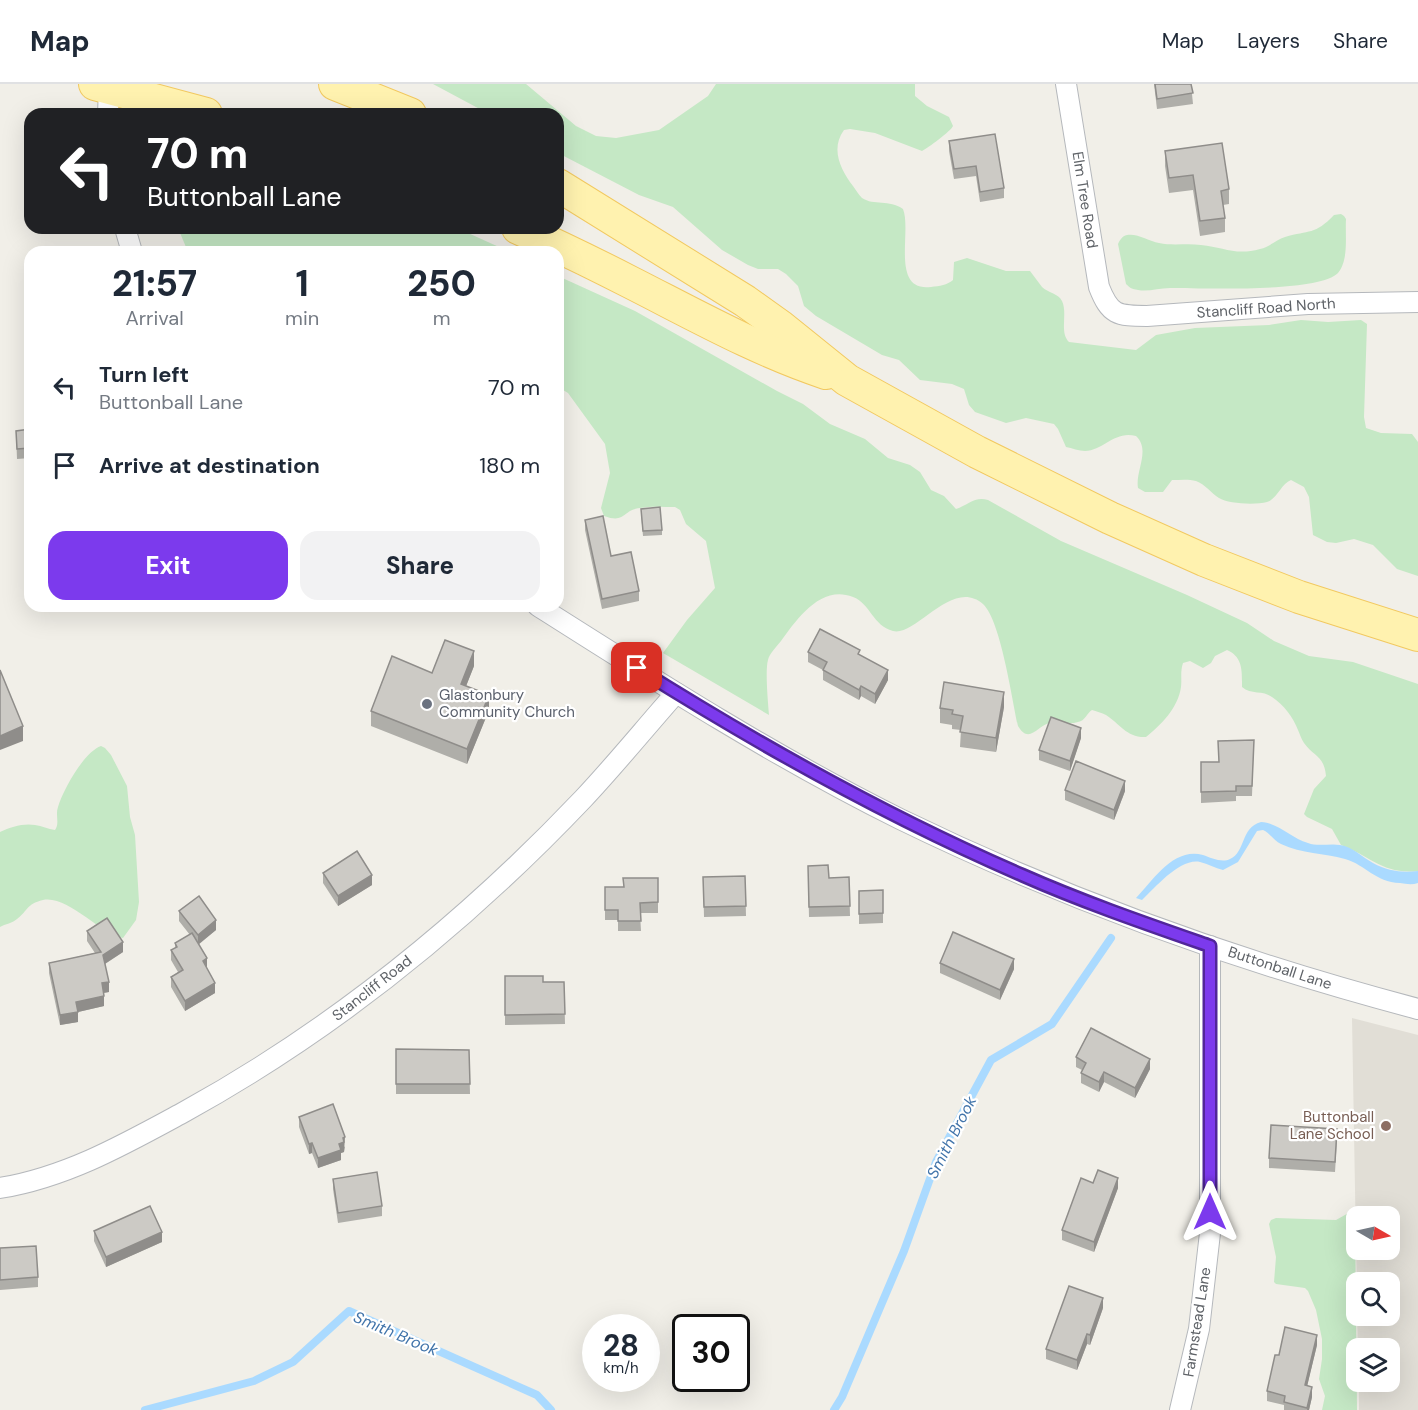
<!DOCTYPE html>
<style>
:root{--surface:#fff;--page:#f2f2f3;--text:#1f2937;--muted:#747a83;--line:#e0e1e3;--accent:#7c3aed}
body{margin:0;font-family:"DM Sans",sans-serif;background:var(--page);color:var(--text);height:100vh;display:flex;flex-direction:column;font-size:22px;white-space:nowrap}
*{box-sizing:border-box;margin:0}
p{font-size:20px;color:var(--muted)}
.icon{flex:none;width:33px;height:33px;fill:none;stroke:currentColor;stroke-width:2;stroke-linecap:round;stroke-linejoin:round}
.map{position:relative;flex:1;overflow:hidden}
.panel{position:absolute;left:24px;top:162px;width:540px;height:366px;display:flex;flex-direction:column;background:var(--surface);border-radius:18px;box-shadow:0 6px 24px #0002}
.panel>*{flex:none}
.top-card{position:absolute;left:24px;top:24px;width:540px;height:126px;border-radius:18px;box-shadow:0 6px 24px #0002;background:#202124;color:#fff;overflow:hidden}
.needle{width:39px;rotate:99deg}
.fabs{position:absolute;left:1346px;top:1122px;display:grid;gap:12px}
.fabs a{display:grid;place-items:center;width:54px;height:54px;border-radius:12px;background:var(--surface);box-shadow:0 6px 24px #0002;font-size:30px}
.speed{position:absolute;left:582px;top:1230px;display:flex;gap:12px;font-size:30px;font-weight:700;text-align:center}
.speed>*{display:grid;place-content:center;width:78px;height:78px;border-radius:50%;background:var(--surface);box-shadow:0 6px 24px #0002;line-height:1}
.speed small{font-size:15px;font-weight:400}
.speed .limit{border:3px solid #111;border-radius:9px;background:#fff;color:#111}
.pin{position:absolute;display:grid;place-items:center;width:51px;height:51px;color:#fff;margin:-26px;border-radius:12px;box-shadow:0 3px 9px #0006}
.me{position:absolute;width:66px;margin:-33px;rotate:0deg;stroke-linejoin:round;filter:drop-shadow(0 0 4px #0008)}
.turn{display:flex;align-items:center;gap:21px;height:126px;padding:0 24px;font-size:27px}
.turn .icon{width:78px;height:78px;stroke-width:2.5}
.turn b{display:block;font-size:42px;line-height:51px}
.eta{display:flex;justify-content:space-evenly;align-items:center;height:102px;text-align:center}
.eta b{font-size:36px;font-weight:800;line-height:42px}
.primary-button{display:flex;gap:12px;margin-top:auto;padding:12px 24px}
.primary-button a{flex:1;height:69px;border-radius:18px;background:var(--accent);color:#fff;font-size:24px;font-weight:800;line-height:69px;text-align:center}
.primary-button a+a{background:var(--page);color:var(--text)}
ul{padding:0;list-style:none}
li{display:flex;align-items:center;gap:18px;height:78px;padding:0 24px}
li div{flex:1}
li b{display:block;font-size:22px}
li em{font-style:normal}
header{display:flex;align-items:center;gap:36px;box-sizing:border-box;height:84px;padding:0 30px;background:var(--surface);border-bottom:2px solid var(--line)}
header strong{font-size:28px}
nav{display:flex;gap:33px;margin-inline-start:auto;font-size:21px}
.map>svg:first-child{display:block}
.education{fill:#e1ded6}
.green{fill:#c5e8c5}
.water{fill:#aadaff}
.lines{fill:none;stroke-linecap:round;stroke-linejoin:round}
.stream{stroke:#aadaff;stroke-width:8}
.minor-casing{stroke:#b5b8bc;stroke-width:22}
.primary-casing{stroke:#f2c960;stroke-width:34}
.minor{stroke:#fff;stroke-width:20}
.primary{stroke:#fff2af;stroke-width:32}
.wall{fill:#afaea9}
.shaded-wall{fill:#8f8d8a}
.building{fill:#cccac5;stroke:#8f8d8a;stroke-width:1.5}
.route-casing{stroke:#51269a;stroke-width:15}
.route{stroke:#7c3aed;stroke-width:10}
.worship-dot{fill:#6b7280;stroke:#fff;stroke-width:2}
.education-dot{fill:#8d6e63;stroke:#fff;stroke-width:2}
.labels{text-anchor:middle;stroke-width:4.5;stroke-linejoin:round;paint-order:stroke}
.street-label{font-size:15px;fill:#5f6368;stroke:#fff}
.worship-label{font-size:15px;fill:#5b616d;stroke:#fff;text-anchor:start}
.education-label{font-size:15px;fill:#785e54;stroke:#fff;text-anchor:end}
.water-label{font-size:16px;font-style:italic;fill:#4174aa;stroke:#fff}
</style>
<header>
<strong>Map</strong>
<nav><a>Map</a><a>Layers</a><a>Share</a></nav>
</header>
<div class="map">
<svg width="1418" height="1326" viewBox="0 0 1418 1326">
<rect width="100%" height="100%" fill="#f1efe8"/>
<!-- education -->
<path class="education" d="M 1352,934 L 1418,951 L 1418,1326 L 1359,1326 L 1359,1298 L 1389,1298 L 1389,1264 L 1358,1264 L 1357,1232 L 1389,1232 L 1389,1198 L 1357,1198 L 1356,1166 L 1389,1166 L 1389,1132 L 1356,1132 L 1356,1162 Z"/>
<!-- green -->
<g class="green">
<path d="M 433,0 L 526,0 L 576,42 L 596,52 L 616,54 L 659,46 L 708,12 L 716,0 L 915,0 L 915,12 L 927,22 L 949,33 L 953,42 C 951,47 928,64 922,67 L 875,49 L 850,45 L 844,46 C 830,65 841,86 853,102 C 856,106 859,111 862,114 C 874,122 889,115 903,125 C 912,147 890,208 931,203 C 940,202 947,201 953,196 L 954,178 L 967,174 L 1006,187 L 1030,187 C 1034,192 1038,198 1042,203 C 1048,209 1058,209 1062,217 C 1068,230 1059,248 1069,258 L 1136,266 L 1156,251 L 1195,244 L 1269,241 L 1301,236 L 1328,238 L 1361,236 L 1367,240 L 1364,333 L 1366,344 L 1381,349 L 1412,350 L 1418,358 L 1418,492 L 1397,485 L 1373,461 L 1354,455 L 1336,459 L 1327,458 L 1313,451 L 1309,413 L 1304,403 L 1291,396 C 1281,400 1277,415 1267,418 C 1256,421 1228,420 1219,414 C 1211,409 1205,400 1196,397 C 1189,395 1180,396 1172,396 L 1163,408 L 1145,408 L 1138,404 C 1135,387 1151,366 1136,352 C 1115,346 1104,366 1085,367 C 1079,367 1072,364 1066,363 L 1058,345 L 1054,340 L 1026,334 L 1006,339 L 975,328 L 969,321 L 964,305 L 952,300 L 920,296 L 899,276 L 882,271 L 816,232 L 804,222 L 798,202 L 786,190 L 778,185 L 758,185 L 748,181 L 722,166 L 673,123 L 639,111 L 558,69 L 558,30 L 489,30 Z"/>
<path d="M 1341,130 L 1344,132 L 1346,135 C 1345,151 1349,176 1338,189 C 1319,209 1200,204 1170,204 C 1159,204 1148,208 1138,206 C 1132,205 1130,204 1126,200 L 1118,160 C 1120,156 1122,152 1127,151 C 1137,149 1149,157 1159,159 C 1173,162 1187,159 1201,161 C 1223,163 1236,172 1260,165 C 1269,163 1276,156 1285,153 C 1309,146 1315,151 1334,131 Z"/>
<path d="M 178,144 L 457,144 L 510,168 L 188,168 Z"/>
<path d="M 558,192 L 635,227 L 777,307 L 803,320 L 830,340 L 865,355 L 888,374 L 910,381 L 920,388 L 931,406 L 944,412 L 956,425 C 968,421 975,412 988,416 L 1061,457 L 1187,511 L 1247,539 L 1274,557 L 1309,572 L 1353,578 L 1418,600 L 1418,787 C 1384,791 1370,772 1341,761 L 1332,745 L 1307,733 L 1304,730 L 1314,705 L 1326,692 C 1324,671 1314,673 1304,659 C 1301,655 1300,650 1298,646 C 1293,633 1284,621 1272,613 C 1263,606 1251,611 1242,603 C 1242,587 1243,573 1227,566 L 1215,572 L 1211,579 L 1203,584 L 1190,577 L 1183,579 C 1180,588 1182,594 1181,603 C 1178,624 1161,641 1146,653 C 1127,654 1120,640 1106,631 C 1102,629 1096,627 1092,626 C 1087,629 1085,637 1078,638 C 1069,641 1059,637 1050,639 C 1038,641 1029,661 1018,642 C 1012,616 1001,537 983,520 C 952,493 916,553 893,547 C 873,542 870,519 853,513 C 821,500 797,535 781,557 C 777,562 769,570 768,576 C 765,586 768,619 769,631 L 663,569 L 687,536 L 715,504 L 706,457 L 686,440 L 680,426 L 675,423 C 664,423 651,422 640,424 C 622,426 626,440 604,432 L 601,424 L 610,389 L 605,360 L 568,309 L 558,303 Z"/>
<path d="M 101,662 L 105,664 L 111,671 L 127,702 L 130,733 L 135,751 L 139,818 L 136,836 L 123,854 C 100,850 68,811 43,816 C 26,820 28,827 17,835 C 13,839 5,840 0,843 L 0,748 C 11,743 23,739 35,741 C 42,742 48,745 55,746 C 60,739 55,731 58,723 C 63,706 84,668 101,662 Z"/>
<path d="M 1352,1127 L 1355,1130 L 1357,1326 L 1322,1326 L 1325,1312 L 1319,1295 L 1322,1275 L 1322,1255 L 1316,1226 L 1308,1207 L 1305,1204 L 1276,1200 L 1274,1198 L 1276,1173 L 1269,1140 L 1271,1136 L 1276,1134 L 1336,1136 Z"/>
</g>
<!-- water -->
<path class="water" d="M 1261,738 C 1279,739 1291,754 1308,759 C 1318,763 1330,759 1340,761 C 1353,763 1362,773 1373,779 C 1388,787 1402,789 1418,787 L 1418,799 C 1412,801 1406,800 1400,799 C 1375,798 1366,781 1345,775 C 1324,769 1302,770 1281,760 C 1274,757 1270,749 1263,746 L 1257,747 L 1238,778 L 1223,786 C 1215,784 1208,780 1200,778 C 1180,774 1156,803 1142,816 L 1136,814 C 1154,795 1174,763 1203,771 C 1211,774 1222,779 1230,775 C 1246,768 1240,744 1261,738 Z"/>
<g class="lines">
<!-- stream -->
<g class="stream">
<path d="M 145,1326 L 254,1297 L 293,1278 L 349,1227 L 537,1311 L 551,1326"/>
<path d="M 834,1326 L 842,1313 L 904,1167 L 936,1078 L 991,976 L 1052,940 L 1111,854"/>
</g>
<!-- minor casing -->
<g class="minor-casing">
<g id="minor">
<path d="M 1066,0 L 1099,203 C 1110,231 1117,232 1147,232 L 1308,220 L 1418,218"/>
<path d="M 108,30 L 109,4"/>
<path d="M 125,144 L 132,168"/>
<path d="M 538,522 C 656,597 775,673 900,735 C 1066,816 1240,878 1418,925"/>
<path d="M 0,1104 C 67,1093 125,1060 184,1028 C 333,946 466,838 583,715 C 615,681 645,644 676,609"/>
<path d="M 1180,1326 L 1199,1245 L 1210,1149 L 1210,862"/>
</g>
</g>
<!-- primary casing -->
<g class="primary-casing">
<g id="primary">
<path d="M 95,0 L 206,30"/>
<path d="M 335,0 L 410,30"/>
<path d="M 558,101 L 745,217 L 780,242 L 847,296 L 977,368 L 1110,434 L 1204,476 L 1299,513 L 1418,551"/>
<path d="M 518,144 C 556,161 593,179 630,198 C 695,231 757,266 826,289"/>
</g>
</g>
<!-- minor -->
<use href="#minor" class="minor"/>
<!-- primary -->
<use href="#primary" class="primary"/>
</g>
<!-- wall -->
<g class="wall">
<path d="M 1154,0 L 1191,0 L 1193,20 L 1157,25 Z"/>
<path d="M 949,57 L 1004,104 L 1004,114 L 980,118 L 976,92 L 954,95 L 949,67 Z"/>
<path d="M 1165,67 L 1229,105 L 1229,120 L 1223,121 L 1225,134 L 1225,148 L 1200,152 L 1193,106 L 1169,109 L 1165,82 Z"/>
<path d="M 30,341 L 30,374 L 17,375 L 16,347 L 30,346 Z"/>
<path d="M 641,430 L 662,446 L 662,451 L 643,452 Z"/>
<path d="M 585,436 L 611,472 L 639,507 L 639,517 L 602,525 L 585,446 Z"/>
<path d="M 808,568 L 860,571 L 888,596 L 875,620 L 861,612 L 859,616 L 823,596 L 823,586 L 808,578 Z"/>
<path d="M 474,582 L 466,602 L 489,626 L 467,680 L 371,642 L 371,627 L 432,589 Z"/>
<path d="M 1004,623 L 996,668 L 960,663 L 961,646 L 952,645 L 952,641 L 940,639 L 940,624 Z"/>
<path d="M 1081,654 L 1070,687 L 1039,676 L 1039,666 Z"/>
<path d="M 1254,656 L 1252,712 L 1236,712 L 1236,717 L 1201,719 L 1201,678 L 1219,678 Z"/>
<path d="M 1065,706 L 1125,707 L 1114,736 L 1065,716 Z"/>
<path d="M 323,789 L 372,801 L 338,822 L 323,799 Z"/>
<path d="M 745,792 L 746,832 L 704,833 L 703,793 Z"/>
<path d="M 808,792 L 829,794 L 849,793 L 850,832 L 809,833 Z"/>
<path d="M 658,794 L 658,829 L 640,829 L 641,847 L 618,847 L 618,836 L 605,836 L 605,803 L 623,803 Z"/>
<path d="M 883,806 L 883,839 L 859,840 L 859,807 Z"/>
<path d="M 179,827 L 216,846 L 198,860 L 215,909 L 185,927 L 171,903 L 171,893 L 178,888 L 171,876 L 171,866 L 175,864 L 175,859 L 190,851 L 179,837 Z"/>
<path d="M 87,847 L 123,868 L 105,880 L 109,908 L 104,909 L 104,922 L 78,928 L 78,938 L 60,941 L 49,889 L 49,879 L 95,869 L 87,857 Z"/>
<path d="M 940,879 L 1014,885 L 1000,916 L 940,889 Z"/>
<path d="M 505,892 L 543,898 L 564,898 L 565,940 L 505,941 Z"/>
<path d="M 396,965 L 469,966 L 470,1010 L 396,1010 Z"/>
<path d="M 1076,973 L 1150,985 L 1135,1014 L 1104,998 L 1099,1008 L 1081,999 L 1081,989 L 1082,986 L 1076,983 Z"/>
<path d="M 299,1033 L 345,1063 L 344,1068 L 341,1069 L 341,1076 L 318,1084 L 312,1069 L 309,1070 L 299,1043 Z"/>
<path d="M 1337,1055 L 1335,1088 L 1269,1084 L 1269,1074 Z"/>
<path d="M 333,1095 L 382,1122 L 382,1132 L 338,1139 L 333,1105 Z"/>
<path d="M 1093,1099 L 1118,1104 L 1094,1168 L 1062,1156 L 1062,1146 Z"/>
<path d="M 94,1147 L 162,1158 L 106,1183 L 94,1157 Z"/>
<path d="M 0,1164 L 38,1193 L 38,1203 L 0,1206 Z"/>
<path d="M 1103,1224 L 1090,1261 L 1087,1260 L 1077,1286 L 1046,1275 L 1046,1265 Z"/>
<path d="M 1317,1261 L 1307,1302 L 1312,1313 L 1309,1326 L 1284,1326 L 1284,1321 L 1267,1317 L 1267,1307 L 1279,1271 Z"/>
</g>
<!-- shaded-wall -->
<g class="shaded-wall">
<path d="M 559,374 L 559,389 L 558,390 L 558,375 Z"/>
<path d="M 474,567 L 474,582 L 461,615 L 461,600 Z"/>
<path d="M 888,586 L 888,596 L 875,620 L 875,610 Z"/>
<path d="M 861,602 L 861,612 L 859,616 L 859,606 Z"/>
<path d="M 1004,608 L 1004,623 L 996,668 L 996,654 Z"/>
<path d="M 489,611 L 489,626 L 467,680 L 467,665 Z"/>
<path d="M 23,642 L 23,657 L 0,666 L 0,652 Z"/>
<path d="M 1081,644 L 1081,654 L 1070,687 L 1070,677 Z"/>
<path d="M 1125,697 L 1125,707 L 1114,736 L 1114,726 Z"/>
<path d="M 372,791 L 372,801 L 338,822 L 338,812 Z"/>
<path d="M 216,836 L 216,846 L 198,861 L 198,851 Z"/>
<path d="M 123,858 L 123,868 L 103,881 L 103,871 Z"/>
<path d="M 207,874 L 207,884 L 203,877 Z"/>
<path d="M 1014,875 L 1014,885 L 1000,916 L 1000,906 Z"/>
<path d="M 109,898 L 109,908 L 102,909 L 102,899 Z"/>
<path d="M 215,899 L 215,909 L 185,927 L 185,917 Z"/>
<path d="M 104,912 L 104,922 L 78,928 L 78,938 L 60,941 L 60,931 L 76,918 Z"/>
<path d="M 1150,975 L 1150,985 L 1135,1014 L 1135,1004 Z"/>
<path d="M 1104,988 L 1104,998 L 1099,1008 L 1099,998 Z"/>
<path d="M 345,1053 L 344,1068 L 341,1069 L 341,1076 L 318,1084 L 318,1074 L 339,1060 L 343,1054 Z"/>
<path d="M 312,1059 L 312,1069 L 309,1070 L 309,1060 Z"/>
<path d="M 1118,1094 L 1118,1104 L 1094,1168 L 1094,1158 Z"/>
<path d="M 162,1148 L 162,1158 L 106,1183 L 106,1173 Z"/>
<path d="M 1103,1214 L 1103,1224 L 1090,1261 L 1090,1251 Z"/>
<path d="M 1087,1250 L 1087,1260 L 1077,1286 L 1077,1276 Z"/>
<path d="M 1317,1251 L 1317,1261 L 1305,1311 L 1305,1301 Z"/>
<path d="M 1312,1303 L 1312,1313 L 1309,1326 L 1307,1326 Z"/>
</g>
<!-- building -->
<g class="building">
<path d="M 1155,0 L 1191,0 L 1193,9 L 1157,15 Z"/>
<path d="M 995,50 L 1004,104 L 980,108 L 976,82 L 954,85 L 949,57 Z"/>
<path d="M 1222,59 L 1229,105 L 1221,107 L 1225,134 L 1200,137 L 1193,91 L 1169,94 L 1165,67 Z"/>
<path d="M 30,345 L 30,364 L 17,365 L 16,347 Z"/>
<path d="M 660,423 L 662,446 L 643,447 L 641,425 Z"/>
<path d="M 603,432 L 611,472 L 631,468 L 639,507 L 602,515 L 585,436 Z"/>
<path d="M 820,545 L 860,566 L 858,570 L 888,586 L 875,610 L 861,602 L 859,606 L 823,586 L 827,578 L 808,568 Z"/>
<path d="M 445,556 L 474,567 L 461,600 L 489,611 L 467,665 L 371,627 L 392,572 L 432,589 Z"/>
<path d="M 0,586 L 23,642 L 0,652 Z"/>
<path d="M 944,598 L 1004,608 L 996,654 L 960,648 L 963,632 L 952,630 L 953,626 L 940,624 Z"/>
<path d="M 1051,633 L 1081,644 L 1070,677 L 1039,666 Z"/>
<path d="M 1254,656 L 1252,702 L 1236,702 L 1236,707 L 1201,708 L 1201,678 L 1219,678 L 1218,657 Z"/>
<path d="M 1076,677 L 1125,697 L 1114,726 L 1065,706 Z"/>
<path d="M 357,767 L 372,791 L 338,812 L 323,789 Z"/>
<path d="M 828,781 L 829,794 L 849,793 L 850,822 L 809,823 L 808,782 Z"/>
<path d="M 745,792 L 746,822 L 704,823 L 703,793 Z"/>
<path d="M 623,794 L 658,794 L 658,818 L 640,819 L 641,837 L 618,837 L 618,826 L 605,826 L 605,803 L 624,803 Z"/>
<path d="M 883,806 L 883,829 L 859,830 L 859,807 Z"/>
<path d="M 199,812 L 216,836 L 198,851 L 179,827 Z"/>
<path d="M 107,834 L 123,858 L 103,871 L 109,898 L 102,899 L 104,912 L 76,918 L 78,928 L 60,931 L 49,879 L 101,868 L 87,847 Z"/>
<path d="M 953,848 L 1014,875 L 1000,906 L 940,879 Z"/>
<path d="M 192,849 L 207,874 L 203,877 L 215,899 L 185,917 L 171,893 L 183,886 L 171,866 L 177,863 L 175,859 Z"/>
<path d="M 505,892 L 543,892 L 543,898 L 564,898 L 565,930 L 505,931 Z"/>
<path d="M 1091,944 L 1150,975 L 1135,1004 L 1104,988 L 1099,998 L 1081,989 L 1086,979 L 1076,973 Z"/>
<path d="M 396,965 L 469,966 L 470,1000 L 396,1000 Z"/>
<path d="M 333,1020 L 345,1053 L 343,1054 L 344,1058 L 339,1060 L 341,1066 L 318,1074 L 312,1059 L 309,1060 L 299,1033 Z"/>
<path d="M 1271,1041 L 1337,1045 L 1335,1078 L 1269,1074 Z"/>
<path d="M 1098,1086 L 1118,1094 L 1094,1158 L 1062,1146 L 1081,1094 L 1093,1099 Z"/>
<path d="M 377,1088 L 382,1122 L 338,1129 L 333,1095 Z"/>
<path d="M 150,1122 L 162,1148 L 106,1173 L 94,1147 Z"/>
<path d="M 36,1162 L 38,1193 L 0,1196 L 0,1164 Z"/>
<path d="M 1069,1202 L 1103,1214 L 1090,1251 L 1087,1250 L 1077,1276 L 1046,1265 Z"/>
<path d="M 1285,1243 L 1317,1251 L 1305,1301 L 1312,1303 L 1307,1324 L 1284,1318 L 1285,1312 L 1267,1307 L 1275,1271 L 1279,1271 Z"/>
</g>
<g class="lines">
<!-- route casing -->
<g class="route-casing">
<path id="route" d="M 637,584 C 761,662 888,733 1022,791 C 1083,818 1147,840 1210,862 L 1210,1128"/>
</g>
<!-- route -->
<use href="#route" class="route"/>
</g>
<!-- markers -->
<circle class="worship-dot" cx="427" cy="620" r="6"/>
<circle class="education-dot" cx="1386" cy="1042" r="6"/>
<g class="labels">
<!-- street labels -->
<g class="street-label">
<text transform="translate(1085 116) rotate(81)" y="5">Elm Tree Road</text>
<text transform="translate(1266 224) rotate(-4)" y="5">Stancliff Road North</text>
<text transform="translate(1280 884) rotate(18)" y="5">Buttonball Lane</text>
<text transform="translate(372 904) rotate(-38)" y="5">Stancliff Road</text>
<text transform="translate(1197 1238) rotate(-81)" y="5">Farmstead Lane</text>
</g>
<!-- worship labels -->
<g class="worship-label">
<text x="439" y="616">Glastonbury<tspan x="439" dy="17">Community Church</tspan></text>
</g>
<!-- education labels -->
<g class="education-label">
<text x="1374" y="1038">Buttonball<tspan x="1374" dy="17">Lane School</tspan></text>
</g>
<!-- water labels -->
<g class="water-label">
<text transform="translate(951 1053) rotate(-63)" y="6">Smith Brook</text>
<text transform="translate(396 1249) rotate(23)" y="6">Smith Brook</text>
</g>
</g>
</svg>
<div class="fabs">
<a><svg class="needle" viewBox="-14 -14 28 28"><path d="M0-13l5 13h-10z" fill="#e53935"/><path d="M0 13l5-13h-10z" fill="#747a83"/></svg></a>
<a><svg class="icon" aria-label="search" viewBox="0 0 24 24"><circle cx="10" cy="10" r="6"/><path d="M15 15l6 6"/></svg></a>
<a><svg class="icon" aria-label="layers" viewBox="0 0 24 24"><path d="M12 4l9 5-9 5-9-5zM3 14l9 5 9-5"/></svg></a>
</div>
<div class="speed"><div>28<small>km/h</small></div><div class="limit">30</div></div>
<div class="pin" style="left:637px;top:584px;background:#d93025"><svg class="icon" aria-label="arrive" viewBox="0 0 24 24"><path d="M6 21V4h12l-3 4 3 4H6"/></svg></div>
<svg class="me" style="left:1210px;top:1128px" viewBox="-20 -20 40 40"><path d="M0-17L14 15 0 8-14 15z" fill="#7c3aed" stroke="#fff" stroke-width="4"/></svg>
<div class="top-card">
<div class="turn"><svg class="icon" aria-label="left" viewBox="0 0 24 24"><path d="M17 20v-9H6M10 6l-5 5 5 5"/></svg><div><b>70 m</b>Buttonball Lane</div></div>
</div>
<section class="panel">
<div class="eta">
<div><b>21:57</b><p>Arrival</p></div>
<div><b>1</b><p>min</p></div>
<div><b>250</b><p>m</p></div>
</div>
<ul>
<li><svg class="icon" aria-label="left" viewBox="0 0 24 24"><path d="M17 20v-9H6M10 6l-5 5 5 5"/></svg><div><b>Turn left</b><p>Buttonball Lane</p></div><em>70 m</em></li>
<li><svg class="icon" aria-label="arrive" viewBox="0 0 24 24"><path d="M6 21V4h12l-3 4 3 4H6"/></svg><div><b>Arrive at destination</b></div><em>180 m</em></li>
</ul>
<div class="primary-button"><a>Exit</a><a>Share</a></div>
</section>
</div>
